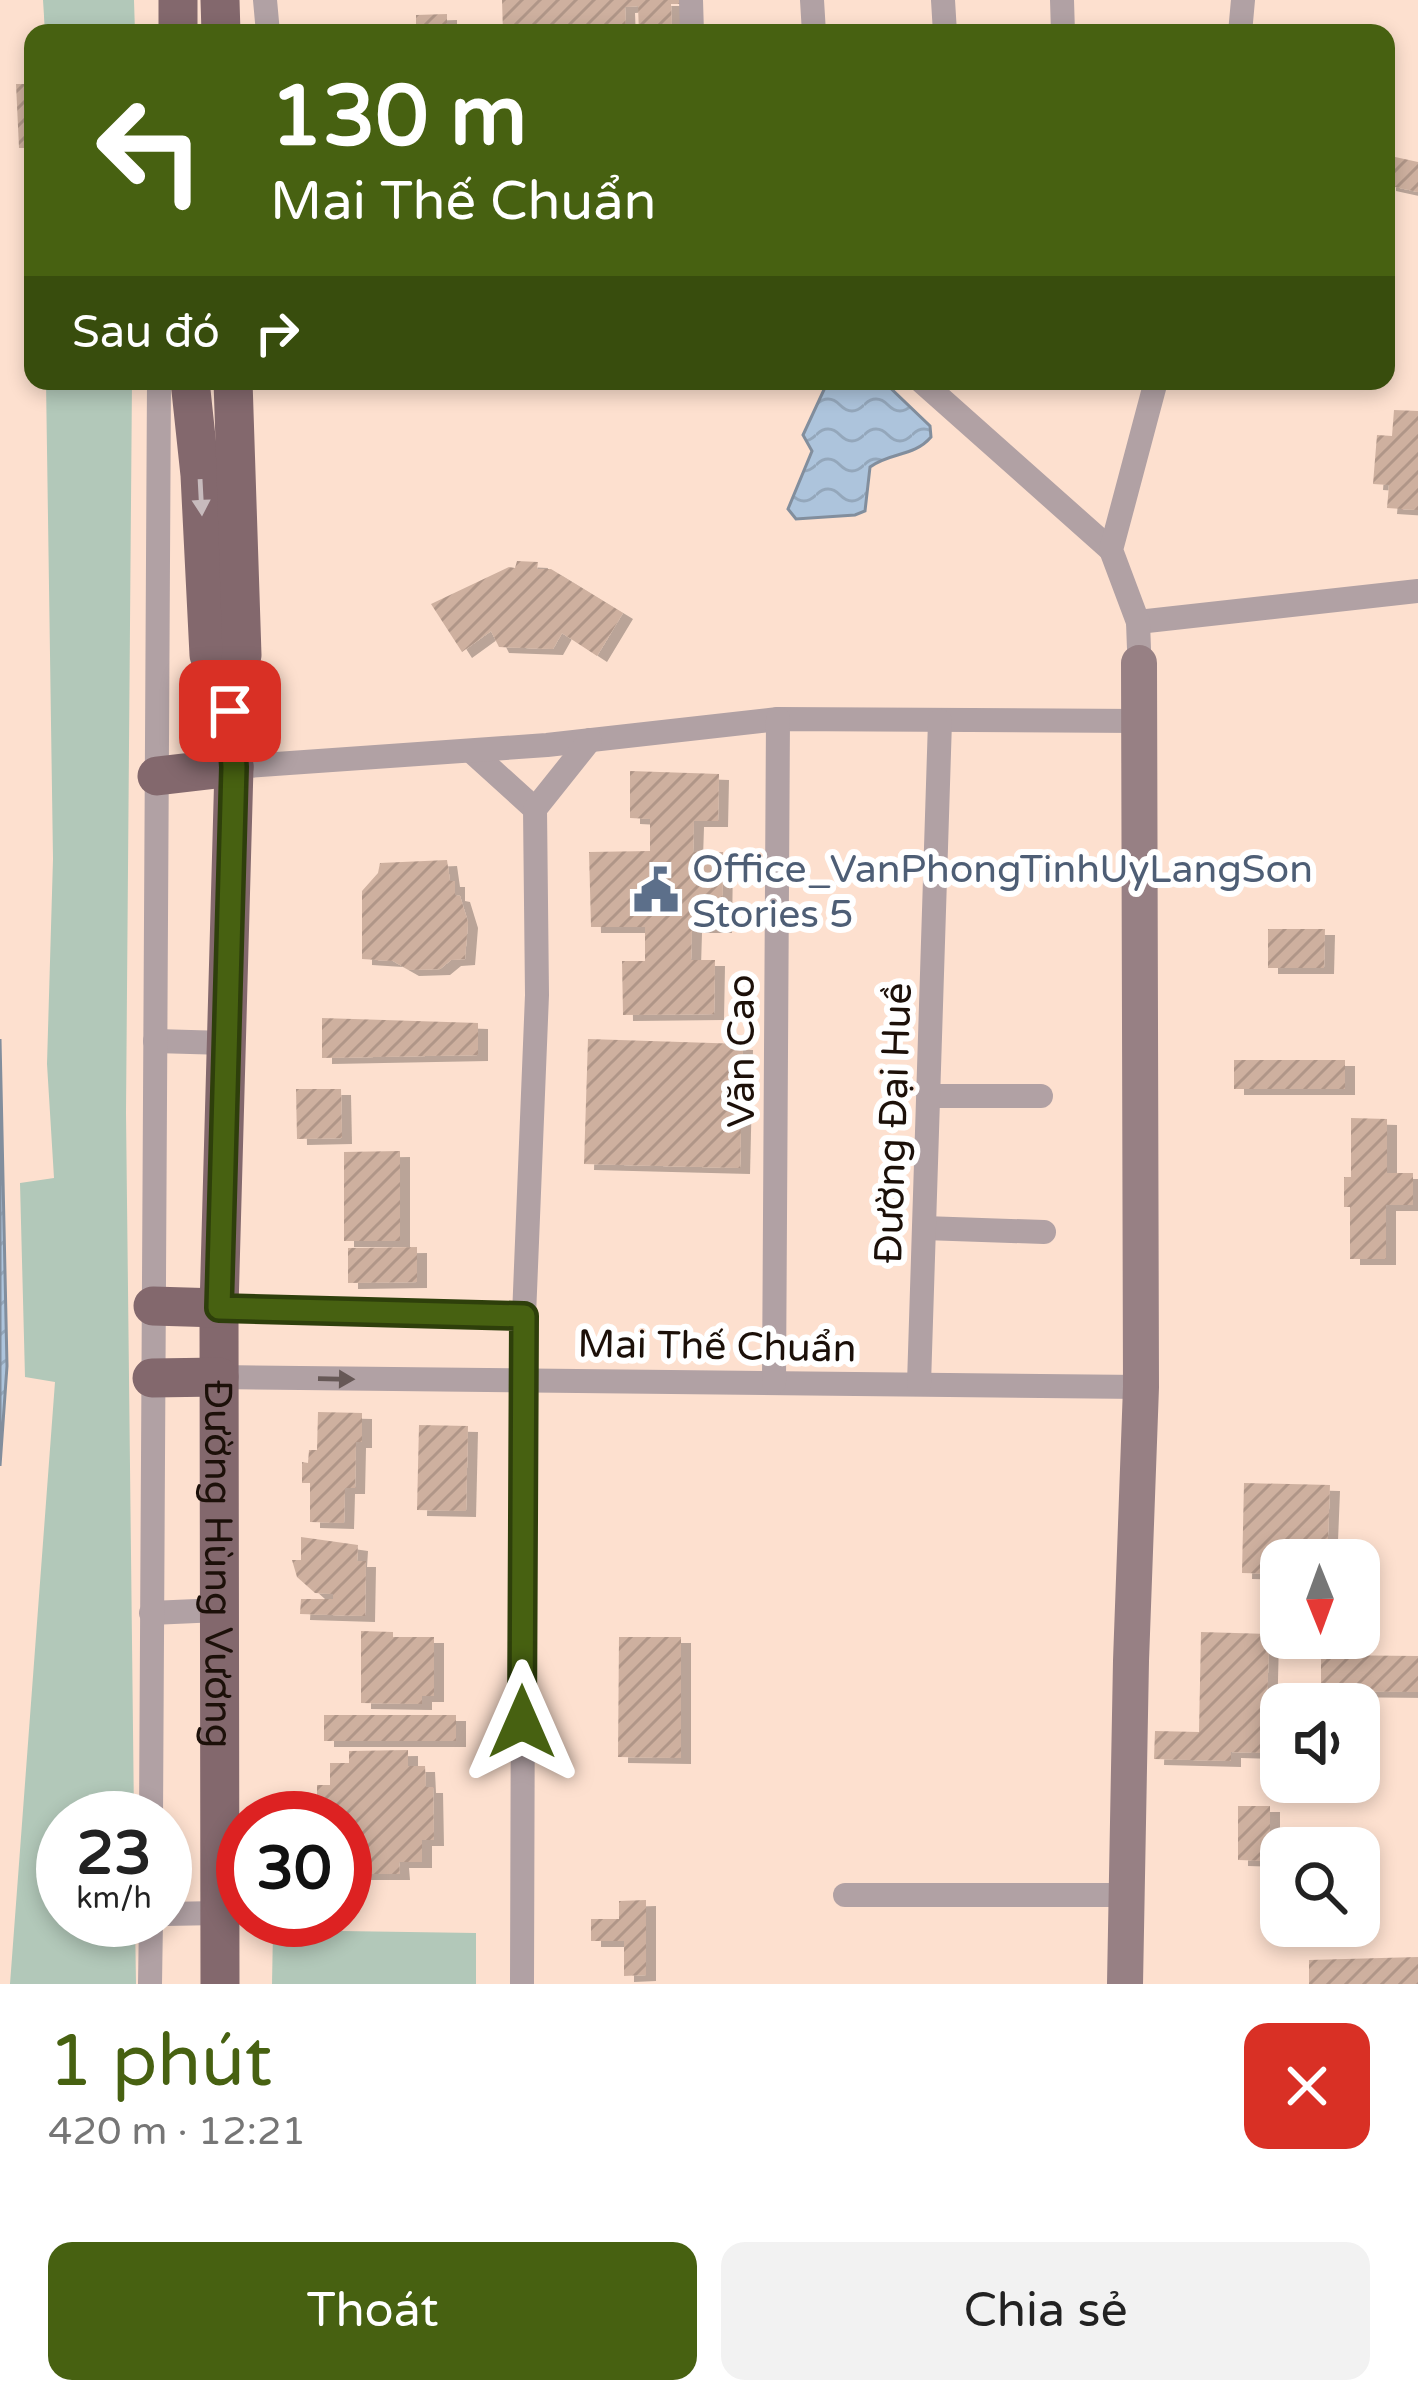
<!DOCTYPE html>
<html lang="vi">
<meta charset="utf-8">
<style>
:root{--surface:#fff;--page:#f2f2f2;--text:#222;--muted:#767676;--accent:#476111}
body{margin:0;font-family:"Varela Round",sans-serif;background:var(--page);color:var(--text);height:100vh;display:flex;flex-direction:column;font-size:45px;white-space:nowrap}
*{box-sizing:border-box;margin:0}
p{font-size:39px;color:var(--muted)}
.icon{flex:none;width:66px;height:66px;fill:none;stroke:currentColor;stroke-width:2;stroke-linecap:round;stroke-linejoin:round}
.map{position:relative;height:1984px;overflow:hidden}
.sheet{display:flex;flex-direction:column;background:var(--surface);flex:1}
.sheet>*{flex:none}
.top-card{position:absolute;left:24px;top:24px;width:1371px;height:366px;border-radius:24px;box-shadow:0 6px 18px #0003;background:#476111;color:#fff;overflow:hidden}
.needle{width:78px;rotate:179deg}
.controls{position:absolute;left:1260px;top:1539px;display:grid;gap:24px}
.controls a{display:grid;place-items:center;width:120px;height:120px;border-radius:24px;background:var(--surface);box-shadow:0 6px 18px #0003;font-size:60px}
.speed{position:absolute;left:36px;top:1791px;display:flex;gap:24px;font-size:60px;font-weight:700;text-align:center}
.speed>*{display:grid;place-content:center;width:156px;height:156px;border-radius:50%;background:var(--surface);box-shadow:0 6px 18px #0003;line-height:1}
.speed small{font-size:30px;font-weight:400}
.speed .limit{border:18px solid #d22;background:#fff;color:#111}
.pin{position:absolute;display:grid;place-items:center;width:102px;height:102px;color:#fff;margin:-51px;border-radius:24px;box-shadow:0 6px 18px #0006}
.me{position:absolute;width:132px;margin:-66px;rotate:0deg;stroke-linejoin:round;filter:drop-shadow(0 0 9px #0008)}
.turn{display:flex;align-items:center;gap:42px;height:252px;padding:0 48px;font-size:54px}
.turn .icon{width:156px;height:156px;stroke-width:2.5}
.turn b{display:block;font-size:84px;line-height:102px}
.then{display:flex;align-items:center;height:114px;padding:0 48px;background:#0003;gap:24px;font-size:45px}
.round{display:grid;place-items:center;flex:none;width:126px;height:126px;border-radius:24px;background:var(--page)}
.headline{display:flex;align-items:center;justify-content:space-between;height:204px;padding:0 48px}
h1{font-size:72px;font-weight:600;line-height:90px;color:var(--accent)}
.action{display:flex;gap:24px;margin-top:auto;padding:24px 48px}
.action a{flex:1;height:138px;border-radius:24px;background:var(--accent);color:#fff;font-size:48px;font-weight:600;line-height:138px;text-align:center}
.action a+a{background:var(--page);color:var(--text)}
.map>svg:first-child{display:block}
.park{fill:#b2c8b9}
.water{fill:url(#water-waves);stroke:#828e9d;stroke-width:3}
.building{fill:url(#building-hatch);filter:url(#shadow)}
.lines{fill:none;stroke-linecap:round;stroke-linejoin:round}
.street{stroke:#b1a1a4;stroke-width:24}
.secondary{stroke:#978084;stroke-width:36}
.primary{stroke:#83686d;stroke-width:39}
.oneway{fill:#c7bbbd}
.oneway2{fill:#665856}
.route-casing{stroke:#2e3f0b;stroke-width:30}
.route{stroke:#476111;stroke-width:21}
.labels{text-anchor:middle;stroke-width:12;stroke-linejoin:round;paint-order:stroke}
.service-label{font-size:39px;fill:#4e5e75;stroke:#fff;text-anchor:start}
.street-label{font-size:39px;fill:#1c1009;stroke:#fff}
</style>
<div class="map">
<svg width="1418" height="1984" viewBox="0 0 1418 1984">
<defs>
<pattern id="water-waves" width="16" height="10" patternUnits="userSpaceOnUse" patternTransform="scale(3)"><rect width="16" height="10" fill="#adc4dc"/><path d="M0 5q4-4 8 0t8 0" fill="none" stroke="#94a7bb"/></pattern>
<pattern id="building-hatch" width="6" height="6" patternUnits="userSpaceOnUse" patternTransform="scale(3)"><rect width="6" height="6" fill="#ceb09f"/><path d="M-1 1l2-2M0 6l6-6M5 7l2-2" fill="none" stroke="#b09688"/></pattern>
<filter id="shadow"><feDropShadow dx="10" dy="6" stdDeviation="0" flood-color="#0004"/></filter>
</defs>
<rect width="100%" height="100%" fill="#fde0cf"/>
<!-- park -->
<g class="park">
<path d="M 43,0 L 134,0 L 135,33 L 45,33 Z"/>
<path d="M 46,381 L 132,381 L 126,1113 L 134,1818 L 63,1818 L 63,1920 L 135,1920 L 136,1984 L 10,1984 L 55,1382 L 25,1377 L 20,1183 L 54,1178 L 47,1064 L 53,859 Z"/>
<path d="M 273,1930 L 476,1933 L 476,1984 L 272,1984 Z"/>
</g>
<!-- water -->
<g class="water">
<path d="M 828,381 L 883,381 L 930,426 L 931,437 C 914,457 890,452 870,467 L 865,511 L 855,515 L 796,519 L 788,509 L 812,451 L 803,435 Z"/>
<path d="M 0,1039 L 7,1366 L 0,1466 Z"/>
</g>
<!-- building -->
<g class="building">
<path d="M 502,0 L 681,0 L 681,4 L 671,4 L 672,33 L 639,33 L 638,6 L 625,7 L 626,33 L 503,33 Z"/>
<path d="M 447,14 L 447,33 L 416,33 L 416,15 Z"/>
<path d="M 16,84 L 33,84 L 33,148 L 19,148 Z"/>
<path d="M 1386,155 L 1418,162 L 1418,192 L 1386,185 Z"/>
<path d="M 1394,410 L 1418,411 L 1418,510 L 1387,508 L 1389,485 L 1373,484 L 1377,435 L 1392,436 Z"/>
<path d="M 517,561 L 538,562 L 537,569 L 551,569 L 623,613 L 597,656 L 562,633 L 553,649 L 499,647 L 491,631 L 462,652 L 431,604 L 509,567 L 515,568 Z"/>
<path d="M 630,771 L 719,774 L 718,821 L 694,821 L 693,852 L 723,852 L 722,927 L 692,927 L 691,960 L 715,960 L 714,1014 L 623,1015 L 622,961 L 645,961 L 645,927 L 591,927 L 589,852 L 650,851 L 650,819 L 630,818 Z"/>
<path d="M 447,860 L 450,881 L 455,881 L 455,895 L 460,896 L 468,922 L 465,959 L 451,960 L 440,969 L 409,970 L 393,961 L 362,959 L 362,891 L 378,873 L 380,863 Z"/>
<path d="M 1268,929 L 1325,929 L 1324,968 L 1268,968 Z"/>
<path d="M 322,1018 L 478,1023 L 478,1055 L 322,1058 Z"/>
<path d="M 588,1039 L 743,1044 L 740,1168 L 584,1164 Z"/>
<rect x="1234" y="1060" width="111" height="29"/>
<path d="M 296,1089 L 341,1089 L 342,1138 L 297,1139 Z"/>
<path d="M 1351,1118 L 1387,1119 L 1387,1173 L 1413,1173 L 1413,1205 L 1386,1205 L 1386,1259 L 1350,1259 L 1350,1207 L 1344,1207 L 1344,1177 L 1351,1177 Z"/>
<path d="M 400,1151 L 400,1241 L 344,1241 L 344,1152 Z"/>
<path d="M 417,1247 L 417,1282 L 348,1283 L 348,1248 Z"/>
<path d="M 318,1412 L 362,1413 L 362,1442 L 356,1442 L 355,1488 L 345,1488 L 344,1523 L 310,1522 L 310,1483 L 302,1483 L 302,1462 L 308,1463 L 309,1450 L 317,1450 Z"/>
<path d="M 419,1425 L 468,1426 L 466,1511 L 417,1510 Z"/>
<path d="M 1244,1483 L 1330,1485 L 1327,1560 L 1281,1560 L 1281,1574 L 1242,1573 Z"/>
<path d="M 301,1537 L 358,1545 L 357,1561 L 366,1561 L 365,1616 L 300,1614 L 301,1599 L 333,1599 L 333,1594 L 315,1593 L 297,1577 L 292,1560 L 301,1560 Z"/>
<path d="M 361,1631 L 393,1632 L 393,1637 L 434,1637 L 434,1696 L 422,1696 L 422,1704 L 361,1703 Z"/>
<path d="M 1201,1632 L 1269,1634 L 1266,1753 L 1231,1752 L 1231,1761 L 1154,1759 L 1155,1731 L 1199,1732 Z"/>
<path d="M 619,1637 L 681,1637 L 681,1758 L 618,1757 Z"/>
<path d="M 1321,1655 L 1418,1656 L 1418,1692 L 1321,1691 Z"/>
<rect x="324" y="1715" width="132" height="26"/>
<path d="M 408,1750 L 408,1766 L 425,1766 L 426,1787 L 433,1787 L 434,1840 L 422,1840 L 422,1862 L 399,1862 L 400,1874 L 345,1874 L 345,1818 L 317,1818 L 317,1785 L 330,1785 L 330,1763 L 349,1763 L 349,1751 Z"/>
<path d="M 1238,1806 L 1270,1806 L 1270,1861 L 1238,1860 Z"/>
<path d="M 646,1900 L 646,1975 L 624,1976 L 624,1941 L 591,1941 L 591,1919 L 619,1919 L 619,1901 Z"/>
<path d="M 1418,1957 L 1418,1984 L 1309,1984 L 1309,1960 Z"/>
</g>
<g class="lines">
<!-- street -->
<g class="street">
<path d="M 265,0 L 268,33"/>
<path d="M 691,0 L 692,33"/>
<path d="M 812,0 L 814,33"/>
<path d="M 943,0 L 945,33"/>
<path d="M 1062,0 L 1063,33"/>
<path d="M 1240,33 L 1243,0"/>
<path d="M 921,381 L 1111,550"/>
<path d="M 1138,622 L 1418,591"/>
<path d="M 1139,649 L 1138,622 L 1111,550 L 1156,381"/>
<path d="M 471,751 L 535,809"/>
<path d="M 234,767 L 547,745 L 778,719 L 1138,721"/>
<path d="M 155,1041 L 226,1043"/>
<path d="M 929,1096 L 1041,1096"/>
<path d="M 924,1228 L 1044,1232"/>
<path d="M 219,1308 L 524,1316"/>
<path d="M 219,1377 L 1141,1387"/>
<path d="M 774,1383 L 778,719"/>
<path d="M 919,1384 L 940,721"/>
<path d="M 151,1613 L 219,1610"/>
<path d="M 151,1818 L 159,381"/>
<path d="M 845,1895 L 1129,1895"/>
<path d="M 165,1914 L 219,1913"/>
<path d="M 150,1984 L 151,1920"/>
<path d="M 522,1984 L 524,1316 L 537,995 L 535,809 L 590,740"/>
</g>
<!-- secondary -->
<path class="secondary" d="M 1125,1984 L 1131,1661 L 1141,1387 L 1139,663"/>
<!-- primary -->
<g class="primary">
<path d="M 220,0 L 221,33"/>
<path d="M 178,33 L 178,0"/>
<path id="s1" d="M 190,381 L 200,475 L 209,655 L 230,711 L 234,767 L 219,1308 L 220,1984"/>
<path d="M 230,711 L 242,655 L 233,381"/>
<path d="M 157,776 L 234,767"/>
<path d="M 153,1306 L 219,1308"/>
<path d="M 152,1378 L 219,1377"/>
</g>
</g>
<!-- one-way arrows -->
<defs><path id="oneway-solid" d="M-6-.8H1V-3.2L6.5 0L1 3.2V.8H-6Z" transform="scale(3)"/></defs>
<use class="oneway" href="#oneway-solid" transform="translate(201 497) rotate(87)"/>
<use class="oneway2" href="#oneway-solid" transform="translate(336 1379) rotate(1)"/>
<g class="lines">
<!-- route casing -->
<g class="route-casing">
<path id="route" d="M 230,711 L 234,767 L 219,1308 L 524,1316 L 522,1722"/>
</g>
<!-- route -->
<use href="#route" class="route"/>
</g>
<!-- icons -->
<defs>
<g id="civic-bare" transform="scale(3.6)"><path d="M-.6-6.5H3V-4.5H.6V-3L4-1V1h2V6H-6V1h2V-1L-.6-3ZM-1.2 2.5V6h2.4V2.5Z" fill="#5c6f8a" stroke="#fff" stroke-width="2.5" paint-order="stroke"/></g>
</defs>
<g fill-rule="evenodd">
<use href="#civic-bare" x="656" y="890"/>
</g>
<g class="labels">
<!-- service labels -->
<g class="service-label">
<text x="692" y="882">Office_VanPhongTinhUyLangSon<tspan x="692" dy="45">Stories 5</tspan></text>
</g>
<!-- street labels -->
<g class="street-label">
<text transform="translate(740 1051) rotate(-90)" y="14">Văn Cao</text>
<text transform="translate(892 1123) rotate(-88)" y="14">Đường Đại Huề</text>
<text transform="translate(717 1345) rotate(1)" y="14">Mai Thế Chuẩn</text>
<text dy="14" stroke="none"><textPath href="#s1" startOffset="1188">Đường Hùng Vương</textPath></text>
</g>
</g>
</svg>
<div class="controls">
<a><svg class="needle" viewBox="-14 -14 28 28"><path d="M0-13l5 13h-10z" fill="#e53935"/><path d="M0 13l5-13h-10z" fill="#767676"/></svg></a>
<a><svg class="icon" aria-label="sound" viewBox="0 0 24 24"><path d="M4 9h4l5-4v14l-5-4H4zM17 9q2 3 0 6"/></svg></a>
<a><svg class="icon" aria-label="search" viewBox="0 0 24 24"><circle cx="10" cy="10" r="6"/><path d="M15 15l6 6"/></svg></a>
</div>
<div class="speed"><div>23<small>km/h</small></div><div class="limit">30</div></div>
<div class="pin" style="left:230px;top:711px;background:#d93025"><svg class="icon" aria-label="arrive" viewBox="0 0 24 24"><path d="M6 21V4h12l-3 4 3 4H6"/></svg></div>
<svg class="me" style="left:522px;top:1722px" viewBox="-20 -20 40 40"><path d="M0-17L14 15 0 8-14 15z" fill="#476111" stroke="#fff" stroke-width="4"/></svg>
<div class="top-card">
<div class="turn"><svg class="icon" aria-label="left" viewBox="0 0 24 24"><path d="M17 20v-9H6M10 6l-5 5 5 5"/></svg><div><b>130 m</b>Mai Thế Chuẩn</div></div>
<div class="then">Sau đó<svg class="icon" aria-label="right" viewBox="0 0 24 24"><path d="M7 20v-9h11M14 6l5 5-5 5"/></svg></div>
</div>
</div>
<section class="sheet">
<div class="headline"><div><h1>1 phút</h1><p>420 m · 12:21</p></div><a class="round" style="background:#d93025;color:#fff"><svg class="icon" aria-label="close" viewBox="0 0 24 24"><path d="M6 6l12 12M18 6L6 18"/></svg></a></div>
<div class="action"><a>Thoát</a><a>Chia sẻ</a></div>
</section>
